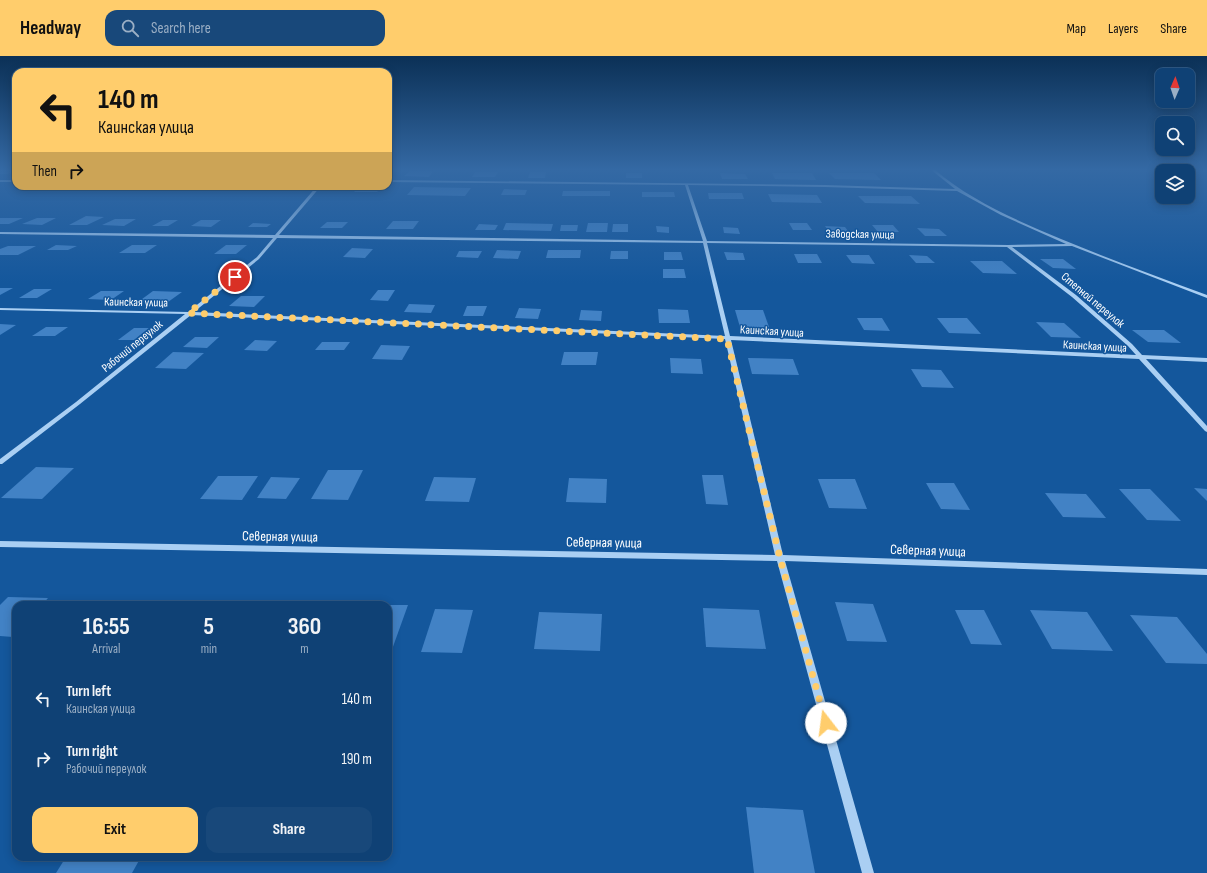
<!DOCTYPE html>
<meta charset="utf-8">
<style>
:root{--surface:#0f4175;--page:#18487a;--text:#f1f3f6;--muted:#9bafc5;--line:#2f5a87;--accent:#ffcd6c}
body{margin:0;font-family:"Sofia Sans Condensed",sans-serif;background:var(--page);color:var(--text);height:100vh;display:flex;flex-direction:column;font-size:15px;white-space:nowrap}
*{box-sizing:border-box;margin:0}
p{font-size:13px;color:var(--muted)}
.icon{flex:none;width:22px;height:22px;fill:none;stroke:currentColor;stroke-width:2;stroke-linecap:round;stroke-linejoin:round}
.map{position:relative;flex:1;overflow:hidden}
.side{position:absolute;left:12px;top:545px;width:380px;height:260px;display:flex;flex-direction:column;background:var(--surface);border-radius:12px;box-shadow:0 2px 10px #0003,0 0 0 1px var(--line)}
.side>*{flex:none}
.top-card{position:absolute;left:12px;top:12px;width:380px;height:122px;border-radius:12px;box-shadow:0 2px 10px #0003,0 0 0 1px var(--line);background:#ffcd6c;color:#111;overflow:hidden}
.needle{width:26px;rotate:2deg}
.controls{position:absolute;left:1155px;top:12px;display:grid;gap:8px}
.controls a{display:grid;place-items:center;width:40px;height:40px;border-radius:8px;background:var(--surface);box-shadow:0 2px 10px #0003,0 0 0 1px var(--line);font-size:20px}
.pin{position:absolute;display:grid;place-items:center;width:34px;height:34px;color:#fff;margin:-17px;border:2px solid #fff;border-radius:50%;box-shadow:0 1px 4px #0007}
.me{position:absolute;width:44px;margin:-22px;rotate:345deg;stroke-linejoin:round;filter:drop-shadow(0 0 3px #0008)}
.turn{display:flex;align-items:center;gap:14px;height:84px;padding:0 20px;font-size:18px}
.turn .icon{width:52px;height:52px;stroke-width:2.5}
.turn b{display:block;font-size:28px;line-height:34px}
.then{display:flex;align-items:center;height:38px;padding:0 20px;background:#0003;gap:8px;font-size:15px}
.eta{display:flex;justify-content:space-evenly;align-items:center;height:68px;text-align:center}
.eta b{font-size:24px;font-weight:700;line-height:28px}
.button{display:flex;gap:8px;margin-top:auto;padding:8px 20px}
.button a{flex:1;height:46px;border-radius:12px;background:var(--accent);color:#111;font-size:16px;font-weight:700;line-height:46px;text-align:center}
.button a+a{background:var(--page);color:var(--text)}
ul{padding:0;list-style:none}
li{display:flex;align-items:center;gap:12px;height:60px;padding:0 20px}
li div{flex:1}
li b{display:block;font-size:15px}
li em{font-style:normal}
header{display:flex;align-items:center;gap:24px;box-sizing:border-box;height:56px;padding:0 20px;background:var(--accent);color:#111}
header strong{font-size:19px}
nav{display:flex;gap:22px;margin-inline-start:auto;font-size:14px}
.search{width:280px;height:36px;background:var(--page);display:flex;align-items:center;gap:10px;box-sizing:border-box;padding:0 14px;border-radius:12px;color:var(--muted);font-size:15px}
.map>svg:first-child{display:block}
.building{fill:#4282c5}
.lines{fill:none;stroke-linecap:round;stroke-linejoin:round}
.minor{fill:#aacff3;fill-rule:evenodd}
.route{stroke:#ffcd6c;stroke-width:7;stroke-dasharray:0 12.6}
.labels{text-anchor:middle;stroke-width:3;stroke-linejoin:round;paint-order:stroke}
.far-street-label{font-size:12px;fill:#fff;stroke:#14579c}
.street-label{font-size:14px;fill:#fff;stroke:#14579c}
</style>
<header>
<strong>Headway</strong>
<div class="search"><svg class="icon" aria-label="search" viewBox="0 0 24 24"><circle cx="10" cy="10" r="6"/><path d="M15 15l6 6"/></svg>Search here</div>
<nav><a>Map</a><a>Layers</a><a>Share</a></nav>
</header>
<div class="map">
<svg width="1207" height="817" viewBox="0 0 1207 817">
<rect width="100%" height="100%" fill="#14579c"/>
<!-- building -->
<g class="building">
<path d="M 0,113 L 16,113 L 16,115 L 7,118 L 0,118 Z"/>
<path d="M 410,115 L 433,115 L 429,121 L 404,120 Z"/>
<path d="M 475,116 L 498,116 L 495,121 L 472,121 Z"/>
<path d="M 530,116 L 546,116 L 545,122 L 528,122 Z"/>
<rect x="626" y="117" width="16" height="5"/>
<path d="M 720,117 L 745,118 L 748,123 L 722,123 Z"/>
<path d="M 772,117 L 812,117 L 816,124 L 775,123 Z"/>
<path d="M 829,117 L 874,117 L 881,124 L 835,123 Z"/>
<path d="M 360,130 L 383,131 L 377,136 L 354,136 Z"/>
<path d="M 414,131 L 471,132 L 465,140 L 407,139 Z"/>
<path d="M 504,133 L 527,134 L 525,139 L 501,139 Z"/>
<path d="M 563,135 L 610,135 L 610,140 L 562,140 Z"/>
<path d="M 642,136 L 674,136 L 675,141 L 642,141 Z"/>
<path d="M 708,137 L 742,137 L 744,143 L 709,143 Z"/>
<path d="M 768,138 L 817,139 L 822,147 L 772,146 Z"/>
<path d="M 858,140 L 911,140 L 920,148 L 865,147 Z"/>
<path d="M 86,160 L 104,161 L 87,169 L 69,169 Z"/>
<path d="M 0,162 L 23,162 L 9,168 L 0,168 Z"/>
<path d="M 37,162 L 56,162 L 42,169 L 22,168 Z"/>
<path d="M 115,163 L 136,163 L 124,170 L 102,169 Z"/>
<path d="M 163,164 L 178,164 L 168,170 L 152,170 Z"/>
<path d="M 201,164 L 221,164 L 211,171 L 191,170 Z"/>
<path d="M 393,165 L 419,165 L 413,173 L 386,173 Z"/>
<path d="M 327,166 L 348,166 L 342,172 L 320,172 Z"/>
<path d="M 253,167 L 271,168 L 267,171 L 248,171 Z"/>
<path d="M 506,167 L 553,168 L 551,175 L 503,174 Z"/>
<path d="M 588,167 L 608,167 L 607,176 L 586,176 Z"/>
<path d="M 789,167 L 807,167 L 812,174 L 793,174 Z"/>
<path d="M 479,168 L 498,169 L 495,174 L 475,174 Z"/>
<path d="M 613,168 L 628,168 L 628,176 L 612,176 Z"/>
<path d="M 561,169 L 578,169 L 577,175 L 560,175 Z"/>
<path d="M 872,169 L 893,169 L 899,176 L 878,176 Z"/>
<path d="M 656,170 L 669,171 L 669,177 L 657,176 Z"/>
<path d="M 825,170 L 845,171 L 851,179 L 831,179 Z"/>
<path d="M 723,171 L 738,172 L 740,178 L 724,177 Z"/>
<path d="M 917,172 L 939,173 L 947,180 L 925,180 Z"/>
<path d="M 56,189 L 77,190 L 68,194 L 47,194 Z"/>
<path d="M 132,189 L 157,189 L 145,197 L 119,197 Z"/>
<path d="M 226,189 L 247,189 L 236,198 L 214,198 Z"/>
<path d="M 8,190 L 36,190 L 18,199 L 0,199 L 0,193 Z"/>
<path d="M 352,192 L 373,193 L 365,202 L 343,201 Z"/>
<path d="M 497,194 L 521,195 L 518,203 L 493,202 Z"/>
<path d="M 548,194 L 581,194 L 580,202 L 546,202 Z"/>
<path d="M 459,195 L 482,195 L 478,202 L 456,201 Z"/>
<path d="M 611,195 L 628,195 L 628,203 L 610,203 Z"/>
<path d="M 664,196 L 681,196 L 683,204 L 664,204 Z"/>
<path d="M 724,196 L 743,197 L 745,204 L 727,204 Z"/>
<path d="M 794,198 L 817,198 L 822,207 L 798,207 Z"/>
<path d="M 846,199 L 869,199 L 875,208 L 852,207 Z"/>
<path d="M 909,199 L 927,200 L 935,207 L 916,207 Z"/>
<path d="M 1040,203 L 1063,203 L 1076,213 L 1053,212 Z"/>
<path d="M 970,205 L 1002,205 L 1017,218 L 983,217 Z"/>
<path d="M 663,213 L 684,213 L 686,222 L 663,222 Z"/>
<path d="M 0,232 L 13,232 L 0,239 Z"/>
<path d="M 34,233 L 52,233 L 37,242 L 19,242 Z"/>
<path d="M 378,234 L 395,234 L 388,245 L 370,244 Z"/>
<path d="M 101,235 L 124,235 L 111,244 L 88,243 Z"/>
<path d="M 153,235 L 182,236 L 168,246 L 138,246 Z"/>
<path d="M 241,240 L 265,240 L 254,251 L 229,250 Z"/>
<path d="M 409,248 L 435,249 L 431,257 L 404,256 Z"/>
<path d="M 467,250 L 487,250 L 483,260 L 463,260 Z"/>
<path d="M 519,252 L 541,253 L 538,263 L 515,262 Z"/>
<path d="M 658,253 L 688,254 L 690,267 L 659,267 Z"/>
<path d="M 581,254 L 602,255 L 601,265 L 579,264 Z"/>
<path d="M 735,254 L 763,254 L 769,271 L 740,271 Z"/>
<path d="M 857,262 L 882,262 L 890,275 L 864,274 Z"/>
<path d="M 937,262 L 967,262 L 981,278 L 949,277 Z"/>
<path d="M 1036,266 L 1064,267 L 1081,282 L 1051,281 Z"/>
<path d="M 0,268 L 16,269 L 0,279 Z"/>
<path d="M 46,271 L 68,271 L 55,280 L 32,280 Z"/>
<path d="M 134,272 L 149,272 L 134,284 L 118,284 Z"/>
<path d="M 1132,274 L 1164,274 L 1181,287 L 1148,286 Z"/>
<path d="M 195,281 L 219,281 L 207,292 L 183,291 Z"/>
<path d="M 255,284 L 277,285 L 267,295 L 244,294 Z"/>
<path d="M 322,286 L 350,286 L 344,294 L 315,294 Z"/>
<path d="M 381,289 L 410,290 L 402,304 L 372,303 Z"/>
<path d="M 173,296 L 204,297 L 186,313 L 155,312 Z"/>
<path d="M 564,296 L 598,296 L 596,309 L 561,309 Z"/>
<path d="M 670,302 L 701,303 L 703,318 L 671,317 Z"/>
<path d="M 748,302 L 793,303 L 799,319 L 752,318 Z"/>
<path d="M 911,313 L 941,314 L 954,332 L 922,331 Z"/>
<path d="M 36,411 L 74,412 L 42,443 L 1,442 Z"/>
<path d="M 328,414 L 363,414 L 348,444 L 311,443 Z"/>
<path d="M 702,419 L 723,419 L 728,449 L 706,448 Z"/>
<path d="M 218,420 L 258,420 L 242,444 L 200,443 Z"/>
<path d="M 271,421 L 300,422 L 286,443 L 257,442 Z"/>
<path d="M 434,421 L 476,422 L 469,446 L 425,445 Z"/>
<path d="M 569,422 L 607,423 L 606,447 L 566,446 Z"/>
<path d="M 818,423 L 855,423 L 867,453 L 829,452 Z"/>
<path d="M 926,427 L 954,427 L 970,454 L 941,453 Z"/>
<path d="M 1194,432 L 1207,433 L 1207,445 Z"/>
<path d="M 1119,433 L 1150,433 L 1181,465 L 1147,464 Z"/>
<path d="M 1045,437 L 1086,438 L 1106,462 L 1063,461 Z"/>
<path d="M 8,541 L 48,542 L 42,549 L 16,549 L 16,578 L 13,581 L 0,580 L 0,549 Z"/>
<path d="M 835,546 L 873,548 L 887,586 L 847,585 Z"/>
<path d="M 172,547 L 198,548 L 198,549 L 170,549 Z"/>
<path d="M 388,549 L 408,549 L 390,599 L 388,599 Z"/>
<path d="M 703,552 L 759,554 L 766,593 L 706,591 Z"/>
<path d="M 435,553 L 473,554 L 462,597 L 421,596 Z"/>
<path d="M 955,554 L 984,554 L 1002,589 L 971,588 Z"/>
<path d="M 1030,554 L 1087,556 L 1113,595 L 1052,593 Z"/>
<path d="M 539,556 L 602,558 L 600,595 L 534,593 Z"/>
<path d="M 1130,559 L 1177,561 L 1207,598 L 1207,608 L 1166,607 Z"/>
<path d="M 746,751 L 803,754 L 815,817 L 754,817 Z"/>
<path d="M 66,801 L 141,801 L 132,817 L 56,817 Z"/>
</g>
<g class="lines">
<!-- minor -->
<g class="minor">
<path d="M 930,113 L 934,113 C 971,145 1016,164 1061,183 C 1109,203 1158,221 1207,239 L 1207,242 L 1072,190 L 1012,191 L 1076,239 L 1132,288 L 1142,299 L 1207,302 L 1207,306 L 1146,303 L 1207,370 L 1207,376 L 1205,375 L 1139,303 L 731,284 L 783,499 L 1207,513 L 1207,519 L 785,505 L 874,817 L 862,817 L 777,505 L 0,491 L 0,485 L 775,499 L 725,283 L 191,259 L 80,348 L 2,408 L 0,408 L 0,403 L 76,346 L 185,258 L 0,254 L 0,252 L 188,256 L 257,201 L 273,182 L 0,178 L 0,176 L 275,179 L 317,130 L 321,130 L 279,179 L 703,185 L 685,129 L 388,126 L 388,124 L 825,129 L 955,133 ZM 688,129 L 825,131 L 957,135 L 1001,159 L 1066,188 L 1008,189 L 707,185 ZM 277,182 L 703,187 L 725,280 L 194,256 L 259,203 ZM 707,187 L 1007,191 L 1072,241 L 1128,290 L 1136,299 L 730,280 Z"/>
<rect x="0" y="124" width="16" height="2"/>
</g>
</g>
<!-- sky -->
<linearGradient id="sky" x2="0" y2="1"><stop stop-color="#0b3056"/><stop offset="0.5" stop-color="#3469a4"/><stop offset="1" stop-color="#3469a4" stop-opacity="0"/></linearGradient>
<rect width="1207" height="227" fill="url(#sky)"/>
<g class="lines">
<!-- route -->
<path class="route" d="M 235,221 L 188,257 L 727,283 L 780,502 L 826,667"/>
</g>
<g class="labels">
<!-- far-street labels -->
<g class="far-street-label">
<text transform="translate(860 178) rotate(1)" y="4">Заводская улица</text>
<text transform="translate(1093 244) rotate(40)" y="4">Степной переулок</text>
<text transform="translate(136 246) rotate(1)" y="4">Каинская улица</text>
<text transform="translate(772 275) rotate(3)" y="4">Каинская улица</text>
<text transform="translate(132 290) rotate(-39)" y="4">Рабочий переулок</text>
<text transform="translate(1095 290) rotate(3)" y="4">Каинская улица</text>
</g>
<!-- street labels -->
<g class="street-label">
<text transform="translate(280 480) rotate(1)" y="5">Северная улица</text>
<text transform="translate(604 486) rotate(1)" y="5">Северная улица</text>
<text transform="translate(928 494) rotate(2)" y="5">Северная улица</text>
</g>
</g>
</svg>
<div class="controls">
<a><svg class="needle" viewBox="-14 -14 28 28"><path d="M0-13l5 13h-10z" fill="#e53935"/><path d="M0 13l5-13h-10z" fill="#9bafc5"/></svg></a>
<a><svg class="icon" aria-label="search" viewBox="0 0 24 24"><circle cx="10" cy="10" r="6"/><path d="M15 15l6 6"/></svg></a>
<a><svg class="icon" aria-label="layers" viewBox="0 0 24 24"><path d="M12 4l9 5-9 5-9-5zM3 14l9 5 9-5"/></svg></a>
</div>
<div class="pin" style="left:235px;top:221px;background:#d93025"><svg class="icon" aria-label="arrive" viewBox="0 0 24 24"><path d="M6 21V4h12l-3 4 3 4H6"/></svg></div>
<svg class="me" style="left:826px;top:667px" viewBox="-20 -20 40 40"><circle r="19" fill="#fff"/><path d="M0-13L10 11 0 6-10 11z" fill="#ffcd6c"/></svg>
<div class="top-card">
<div class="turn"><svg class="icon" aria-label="left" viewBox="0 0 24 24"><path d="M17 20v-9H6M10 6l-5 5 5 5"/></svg><div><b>140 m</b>Каинская улица</div></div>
<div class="then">Then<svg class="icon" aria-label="right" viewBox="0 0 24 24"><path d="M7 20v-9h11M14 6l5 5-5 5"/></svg></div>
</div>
<section class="side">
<div class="eta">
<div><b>16:55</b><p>Arrival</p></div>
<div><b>5</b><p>min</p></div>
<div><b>360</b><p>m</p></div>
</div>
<ul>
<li><svg class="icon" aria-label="left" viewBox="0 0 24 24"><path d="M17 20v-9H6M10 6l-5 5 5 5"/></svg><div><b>Turn left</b><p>Каинская улица</p></div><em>140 m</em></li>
<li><svg class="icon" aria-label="right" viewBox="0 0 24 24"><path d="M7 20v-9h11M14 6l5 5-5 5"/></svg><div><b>Turn right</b><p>Рабочий переулок</p></div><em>190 m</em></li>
</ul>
<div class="button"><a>Exit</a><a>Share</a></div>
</section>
</div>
